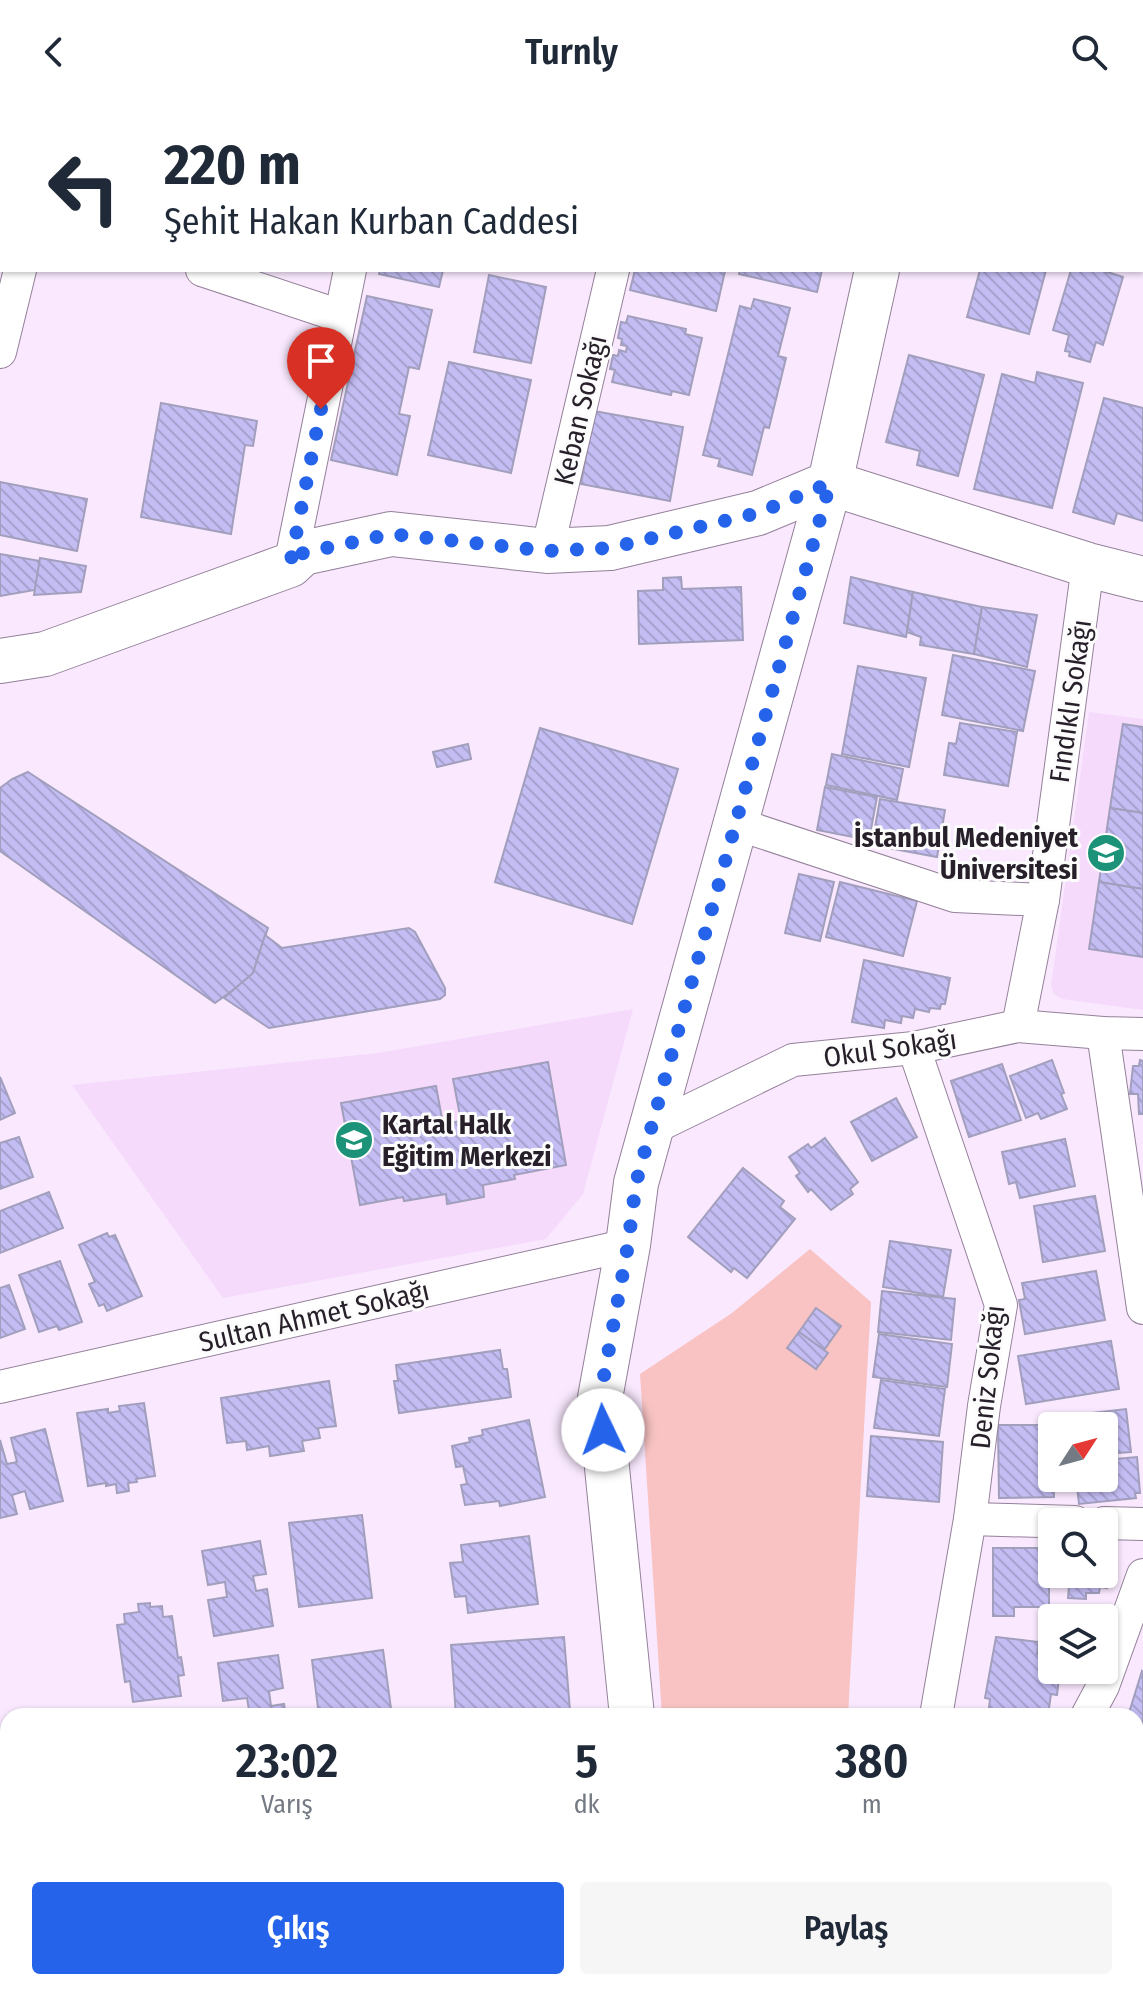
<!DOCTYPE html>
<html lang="tr">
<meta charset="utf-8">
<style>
:root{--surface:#fff;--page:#f6f6f7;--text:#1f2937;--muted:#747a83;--accent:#2563eb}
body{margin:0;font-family:"Fira Sans Condensed",sans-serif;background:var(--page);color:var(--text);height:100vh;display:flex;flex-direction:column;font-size:30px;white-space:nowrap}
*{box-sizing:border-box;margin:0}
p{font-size:26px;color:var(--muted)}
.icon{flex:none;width:44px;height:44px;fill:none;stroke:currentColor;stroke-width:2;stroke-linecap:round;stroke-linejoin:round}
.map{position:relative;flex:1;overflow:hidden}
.side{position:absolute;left:0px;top:1604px;width:1144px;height:282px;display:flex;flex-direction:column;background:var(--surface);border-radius:24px 24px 0 0;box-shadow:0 2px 6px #0004}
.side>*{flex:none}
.hud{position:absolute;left:0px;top:0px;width:1144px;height:168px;box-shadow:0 2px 6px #0004;background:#fff;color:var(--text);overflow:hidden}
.needle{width:52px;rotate:54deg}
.tools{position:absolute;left:1038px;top:1308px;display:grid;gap:16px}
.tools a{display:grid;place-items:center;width:80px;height:80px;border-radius:8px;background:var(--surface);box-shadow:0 2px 6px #0004;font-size:40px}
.pin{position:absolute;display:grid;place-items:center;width:68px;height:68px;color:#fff;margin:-82px -34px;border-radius:50% 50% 50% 0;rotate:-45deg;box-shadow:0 0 8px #0007}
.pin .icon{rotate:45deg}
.me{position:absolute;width:88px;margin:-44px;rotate:357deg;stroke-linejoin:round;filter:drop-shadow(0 0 6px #0008)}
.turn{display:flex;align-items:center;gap:28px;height:168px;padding:0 32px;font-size:36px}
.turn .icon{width:104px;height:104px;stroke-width:2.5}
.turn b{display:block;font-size:56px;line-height:68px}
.eta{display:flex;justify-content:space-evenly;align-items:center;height:136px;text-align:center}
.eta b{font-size:48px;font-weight:600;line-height:56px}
.primary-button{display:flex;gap:16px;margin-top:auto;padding:16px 32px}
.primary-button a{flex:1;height:92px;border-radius:8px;background:var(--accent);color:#fff;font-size:32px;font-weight:600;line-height:92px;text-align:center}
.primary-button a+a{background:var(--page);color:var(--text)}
header{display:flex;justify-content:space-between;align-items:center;height:104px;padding:0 32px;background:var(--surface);font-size:36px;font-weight:600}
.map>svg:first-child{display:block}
.built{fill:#f5dafc}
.green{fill:#f9c3c3}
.building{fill:url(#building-back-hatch);stroke:#a29fbd;stroke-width:2}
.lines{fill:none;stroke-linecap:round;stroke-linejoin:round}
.street-casing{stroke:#94819a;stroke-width:34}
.secondary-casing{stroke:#94819a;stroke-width:46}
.street{stroke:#fff;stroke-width:32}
.secondary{stroke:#fff;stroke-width:44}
.route{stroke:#2563eb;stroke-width:14;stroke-dasharray:0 25.2}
.labels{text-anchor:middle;stroke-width:6;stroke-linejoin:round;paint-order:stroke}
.street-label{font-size:28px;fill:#271f29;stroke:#fcfcfc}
.poi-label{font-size:28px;font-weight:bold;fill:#271f29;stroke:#fcfcfc;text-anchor:end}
</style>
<header><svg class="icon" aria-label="back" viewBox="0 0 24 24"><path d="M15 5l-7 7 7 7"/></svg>Turnly<svg class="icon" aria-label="search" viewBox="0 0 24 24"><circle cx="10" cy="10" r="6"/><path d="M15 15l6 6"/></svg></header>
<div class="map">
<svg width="1143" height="1885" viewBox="0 0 1143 1885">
<defs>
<pattern id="building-back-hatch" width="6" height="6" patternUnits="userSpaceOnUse" patternTransform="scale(2)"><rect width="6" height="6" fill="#c3bdf3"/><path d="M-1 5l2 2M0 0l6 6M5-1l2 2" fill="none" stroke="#a8a2d0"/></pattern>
</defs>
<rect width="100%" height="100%" fill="#f9e8fe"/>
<!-- built -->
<g class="built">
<path d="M 1089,608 L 1143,615 L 1143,906 L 1062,895 L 1054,890 L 1051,882 Z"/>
<path d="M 633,905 L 583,1090 L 546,1135 L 223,1194 L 72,981 L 378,949 Z"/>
</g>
<!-- green -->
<path class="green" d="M 810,1145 L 871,1198 L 848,1612 L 662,1612 L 640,1270 L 732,1209 Z"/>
<!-- building -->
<g class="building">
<path d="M 0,0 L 43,0 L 2,2 L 2,31 Z"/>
<path d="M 62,0 L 129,0 L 62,2 Z"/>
<path d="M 151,0 L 215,0 L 151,2 Z"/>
<path d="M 239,0 L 320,0 L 239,2 Z"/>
<path d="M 807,0 L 875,0 L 874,2 Z"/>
<path d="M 988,0 L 1054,0 L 1054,2 Z"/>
<path d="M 1123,0 L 1143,0 L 1143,34 L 1142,2 L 1123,2 Z"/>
<rect x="0" y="48" width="2" height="49"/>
<path d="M 380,166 L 443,166 L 439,183 L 379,170 Z"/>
<path d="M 635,166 L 725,167 L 716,207 L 630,186 Z"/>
<path d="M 740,166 L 822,166 L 817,188 L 739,170 Z"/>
<path d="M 980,166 L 1046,166 L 1029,230 L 967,213 Z"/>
<path d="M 1071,166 L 1101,166 L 1123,173 L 1103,241 L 1096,238 L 1090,258 L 1069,252 L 1070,248 L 1065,247 L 1069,231 L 1053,226 Z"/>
<path d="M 489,171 L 546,183 L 531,259 L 474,248 Z"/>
<path d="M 367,192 L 432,206 L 419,265 L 409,263 L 399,310 L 410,312 L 397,371 L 331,356 Z"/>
<path d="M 754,195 L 790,204 L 778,252 L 786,254 L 769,324 L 764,323 L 752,371 L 718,362 L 720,355 L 703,351 L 740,202 L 751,205 Z"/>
<path d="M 628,212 L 686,225 L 685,230 L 702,234 L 689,291 L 672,287 L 671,291 L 612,278 L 615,266 L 610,265 L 613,251 L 618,252 L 619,246 L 626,248 L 627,242 L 621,241 L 622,235 L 618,234 L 621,218 L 626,219 Z"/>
<path d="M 909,251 L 984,271 L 958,372 L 917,361 L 920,347 L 886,338 Z"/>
<path d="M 449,258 L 531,276 L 511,369 L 428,351 Z"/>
<path d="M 1037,268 L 1083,279 L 1052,404 L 974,385 L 1002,270 L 1035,279 Z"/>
<path d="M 1104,294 L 1143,304 L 1143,417 L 1117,409 L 1114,420 L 1073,408 Z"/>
<path d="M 161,299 L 257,317 L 253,342 L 245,341 L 231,430 L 141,413 Z"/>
<path d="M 594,307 L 683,323 L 670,397 L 581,380 Z"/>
<path d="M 0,378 L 87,395 L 77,447 L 0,431 Z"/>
<path d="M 0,450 L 40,457 L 35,486 L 0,492 Z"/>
<path d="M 40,454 L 86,462 L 81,488 L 34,491 Z"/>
<path d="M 681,473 L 682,485 L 741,483 L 743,536 L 639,540 L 638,487 L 663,486 L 663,474 Z"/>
<path d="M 851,473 L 913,488 L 906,533 L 844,519 Z"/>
<path d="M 913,488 L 982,503 L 974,550 L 920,541 L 921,533 L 907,528 Z"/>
<path d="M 982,503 L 1037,511 L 1027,563 L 974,550 Z"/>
<path d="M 953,551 L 1035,567 L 1023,627 L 942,611 Z"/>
<path d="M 858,562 L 926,574 L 909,663 L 842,650 Z"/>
<path d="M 960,619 L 1017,628 L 1008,682 L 944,671 L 949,639 L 956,640 Z"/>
<path d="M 1123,620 L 1143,623 L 1143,709 L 1110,704 Z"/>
<path d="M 540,624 L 678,665 L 632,820 L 495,778 Z"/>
<path d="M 468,640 L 471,655 L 437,663 L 433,648 Z"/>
<path d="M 832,650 L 903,665 L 897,696 L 826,681 Z"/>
<path d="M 28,668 L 268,824 L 253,869 L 247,876 L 215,899 L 0,747 L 0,684 L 12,675 Z"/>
<path d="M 825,683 L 877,693 L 869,736 L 817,726 Z"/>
<path d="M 880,695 L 945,706 L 937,753 L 872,741 Z"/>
<path d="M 1110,704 L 1143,709 L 1143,785 L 1099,778 Z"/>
<path d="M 799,770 L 834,778 L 820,837 L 785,829 Z"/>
<path d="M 840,778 L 917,797 L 903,852 L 826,833 Z"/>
<path d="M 1099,778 L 1143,785 L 1143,853 L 1089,845 Z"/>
<path d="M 409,824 L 415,828 L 445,884 L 445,891 L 440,895 L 269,924 L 224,894 L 253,869 L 265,831 L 282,844 Z"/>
<path d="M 864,856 L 950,874 L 945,900 L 941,900 L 940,905 L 930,904 L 929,908 L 915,905 L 913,914 L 902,912 L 901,919 L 885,916 L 884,924 L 852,918 Z"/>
<path d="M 1052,956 L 1064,989 L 1061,990 L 1067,1005 L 1041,1015 L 1038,1009 L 1026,1014 L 1010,972 Z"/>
<path d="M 1140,956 L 1143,957 L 1143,1010 L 1139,1010 L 1138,990 L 1130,990 L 1133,962 L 1139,962 Z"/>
<path d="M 548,958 L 566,1061 L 514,1071 L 515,1075 L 483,1081 L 484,1093 L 447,1100 L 446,1090 L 404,1097 L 403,1093 L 360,1101 L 341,999 L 436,982 L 443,1020 L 461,1017 L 453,975 Z"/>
<path d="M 1002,960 L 1021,1016 L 969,1033 L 951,977 Z"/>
<path d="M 0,973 L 15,1009 L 0,1016 Z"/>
<path d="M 896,994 L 917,1033 L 872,1057 L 851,1018 Z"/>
<path d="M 19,1033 L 33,1073 L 0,1085 L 0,1039 Z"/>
<path d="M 825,1034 L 858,1078 L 850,1085 L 853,1090 L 831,1106 L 811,1085 L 808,1088 L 796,1072 L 800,1069 L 789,1053 L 808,1040 L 811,1044 Z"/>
<path d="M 1065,1035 L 1075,1082 L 1020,1094 L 1016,1078 L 1009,1080 L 1002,1048 Z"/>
<path d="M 743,1064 L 784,1097 L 780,1103 L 795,1115 L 747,1174 L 734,1164 L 731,1168 L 688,1133 Z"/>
<path d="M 49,1088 L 63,1124 L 0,1149 L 0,1107 Z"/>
<path d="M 1095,1092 L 1105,1147 L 1043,1158 L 1034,1102 Z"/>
<path d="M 107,1129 L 109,1133 L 115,1131 L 142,1192 L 107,1207 L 104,1200 L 99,1202 L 89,1180 L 95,1178 L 79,1141 Z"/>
<path d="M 890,1137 L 951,1146 L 943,1193 L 883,1183 Z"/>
<path d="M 60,1157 L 82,1218 L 59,1226 L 57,1222 L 39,1228 L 19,1171 Z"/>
<path d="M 1096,1167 L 1105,1216 L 1025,1230 L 1019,1196 L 1025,1195 L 1022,1179 Z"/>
<path d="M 9,1181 L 25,1225 L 0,1234 L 0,1184 Z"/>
<path d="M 882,1187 L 955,1195 L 951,1236 L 878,1228 Z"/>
<path d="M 816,1204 L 841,1222 L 824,1246 L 799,1228 Z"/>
<path d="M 799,1228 L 828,1249 L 816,1265 L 787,1244 Z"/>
<path d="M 879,1230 L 952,1240 L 947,1283 L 873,1273 Z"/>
<path d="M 1111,1237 L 1119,1285 L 1026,1300 L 1018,1252 Z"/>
<path d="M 500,1246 L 503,1265 L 507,1265 L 511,1293 L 399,1309 L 394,1277 L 398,1277 L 396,1261 Z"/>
<path d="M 881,1276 L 945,1285 L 939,1332 L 874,1324 Z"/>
<path d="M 329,1277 L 336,1322 L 318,1324 L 320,1334 L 302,1337 L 304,1347 L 270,1352 L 269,1342 L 247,1346 L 246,1337 L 227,1339 L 221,1294 Z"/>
<path d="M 144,1299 L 155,1372 L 136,1375 L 137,1378 L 128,1379 L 129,1387 L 117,1389 L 116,1380 L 106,1382 L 106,1379 L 88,1382 L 77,1309 L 108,1305 L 108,1309 L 120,1307 L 119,1302 Z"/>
<path d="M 1126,1305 L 1131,1348 L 1104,1350 L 1104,1322 L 1085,1322 L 1084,1310 Z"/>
<path d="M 529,1316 L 545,1393 L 500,1402 L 499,1397 L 465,1401 L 461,1381 L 467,1380 L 463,1362 L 456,1363 L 452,1342 L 470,1338 L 469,1334 L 483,1331 L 482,1326 Z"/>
<path d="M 998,1321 L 1053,1321 L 1054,1393 L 999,1394 Z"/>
<path d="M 45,1325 L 63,1397 L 30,1405 L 25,1387 L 12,1391 L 17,1410 L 0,1414 L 0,1336 L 7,1360 L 17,1358 L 11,1334 Z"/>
<path d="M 871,1332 L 943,1338 L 939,1398 L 867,1392 Z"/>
<path d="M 1137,1353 L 1140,1389 L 1135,1389 L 1136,1394 L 1079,1400 L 1076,1374 L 1104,1374 L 1104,1356 Z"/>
<path d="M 362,1411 L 372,1494 L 299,1503 L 289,1419 Z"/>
<path d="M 529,1432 L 538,1500 L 468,1509 L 466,1492 L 455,1493 L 450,1459 L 463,1458 L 461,1441 Z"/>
<path d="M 260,1437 L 266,1470 L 253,1472 L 256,1487 L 267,1485 L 273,1522 L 214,1532 L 208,1496 L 227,1493 L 225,1478 L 208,1481 L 202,1447 Z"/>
<path d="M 1104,1438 L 1115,1439 L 1114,1464 L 1110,1464 L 1107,1484 L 1100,1483 L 1099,1489 L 1086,1489 L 1086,1495 L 1068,1494 L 1070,1470 L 1104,1470 Z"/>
<path d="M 993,1444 L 1049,1444 L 1049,1503 L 1014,1503 L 1014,1512 L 993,1512 Z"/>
<path d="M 150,1499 L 150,1503 L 162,1502 L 163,1513 L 172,1512 L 178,1554 L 181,1553 L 184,1571 L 178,1572 L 181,1592 L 133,1598 L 130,1577 L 125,1578 L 117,1521 L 125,1520 L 124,1510 L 139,1508 L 138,1500 Z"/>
<path d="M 564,1533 L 570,1607 L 456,1612 L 451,1541 Z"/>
<path d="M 996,1533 L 1039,1538 L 1037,1550 L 1052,1552 L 1052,1566 L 1060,1566 L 1057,1591 L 1051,1590 L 1048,1611 L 988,1612 L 990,1595 L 985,1594 Z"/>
<path d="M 383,1546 L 392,1612 L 319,1612 L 312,1556 Z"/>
<path d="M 278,1551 L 283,1584 L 269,1587 L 271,1602 L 284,1600 L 286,1612 L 225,1612 L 224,1610 L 249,1606 L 247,1594 L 223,1597 L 218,1559 Z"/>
<path d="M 1142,1567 L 1143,1568 L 1143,1620 L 1136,1619 L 1136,1612 L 1128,1612 Z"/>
<path d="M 1136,1666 L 1143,1667 L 1143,1732 L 1137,1731 L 1136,1749 Z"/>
<path d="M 8,1671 L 8,1725 L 2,1727 L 5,1736 L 0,1737 L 0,1673 Z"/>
<path d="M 1136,1818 L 1138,1818 L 1137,1871 L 1136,1871 Z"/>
<path d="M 17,1878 L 71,1878 L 40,1885 L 18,1885 Z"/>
<path d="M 642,1878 L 759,1878 L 758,1885 L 641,1885 Z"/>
<path d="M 871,1878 L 919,1878 L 917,1885 L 869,1885 Z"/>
</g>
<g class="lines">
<!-- street casing -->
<g class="street-casing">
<g id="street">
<path d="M 522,0 L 530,2"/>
<path d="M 386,2 L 386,0"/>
<path d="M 651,2 L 652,0"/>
<path d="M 1100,2 L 1100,0"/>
<path d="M 0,130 L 2,130"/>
<path d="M 1142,136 L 1143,137"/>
<path d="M 202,166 L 340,212"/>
<path d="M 0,248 L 20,166"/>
<path d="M 547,447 L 613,166"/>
<path d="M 290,461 L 350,166"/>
<path d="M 734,719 L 955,792 L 1043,796"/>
<path d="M 1018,922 L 1043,796 L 1088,461"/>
<path d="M 1103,929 L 1143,1204"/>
<path d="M 914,944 L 1001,1201 L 984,1302 L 970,1415 L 936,1612"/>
<path d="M 651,1025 L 793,956 L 914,944 L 1018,922 L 1103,929 L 1143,930"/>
<path d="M 0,1283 L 628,1141"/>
<path d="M 970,1415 L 1075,1418"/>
<path d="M 1104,1419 L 1143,1420"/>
<path d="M 1087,1612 L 1103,1582 L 1143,1471"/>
<path d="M 1136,1789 L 1143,1789"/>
<path d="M 0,1799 L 8,1795"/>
<path d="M 240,1878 L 241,1885"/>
<path d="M 970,1885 L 973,1878"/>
</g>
</g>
<!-- secondary casing -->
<g class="secondary-casing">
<g id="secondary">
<path d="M 917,2 L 917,0"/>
<path d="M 0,557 L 45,550 L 290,461 L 303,449 L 391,430 L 547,447 L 610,444 L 758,409 L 830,379 L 1088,461 L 1143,475"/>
<path d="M 632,1612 L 600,1294 L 628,1141 L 636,1079 L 830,379 L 877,166"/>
<path d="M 606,1885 L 607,1878"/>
</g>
</g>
<!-- street -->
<use href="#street" class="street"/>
<!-- secondary -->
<use href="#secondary" class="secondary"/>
</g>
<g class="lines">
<!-- route -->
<path class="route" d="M 321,305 L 290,461 L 303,449 L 391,430 L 547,447 L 610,444 L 758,409 L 830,379 L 636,1079 L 628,1141 L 600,1294 L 603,1326"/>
</g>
<!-- icons -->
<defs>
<g id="university-disc" transform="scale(2)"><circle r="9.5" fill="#1c9378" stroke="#fcfcfc"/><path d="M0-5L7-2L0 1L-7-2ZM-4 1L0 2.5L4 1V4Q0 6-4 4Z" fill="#fff"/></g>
<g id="school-disc" transform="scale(2)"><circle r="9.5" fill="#1c9378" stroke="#fcfcfc"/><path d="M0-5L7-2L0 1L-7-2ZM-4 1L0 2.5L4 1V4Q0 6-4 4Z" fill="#fff"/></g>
</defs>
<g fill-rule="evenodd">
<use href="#university-disc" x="1106" y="749"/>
<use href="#school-disc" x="354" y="1036"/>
</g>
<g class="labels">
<!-- street labels -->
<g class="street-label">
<text transform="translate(580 306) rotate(-77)" y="10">Keban Sokağı</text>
<text transform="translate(1070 597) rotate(-82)" y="10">Fındıklı Sokağı</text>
<text transform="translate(890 944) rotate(-8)" y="10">Okul Sokağı</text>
<text transform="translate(314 1212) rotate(-13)" y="10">Sultan Ahmet Sokağı</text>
<text transform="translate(987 1273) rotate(-84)" y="10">Deniz Sokağı</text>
</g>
<!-- poi labels -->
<g class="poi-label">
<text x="1078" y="743">İstanbul Medeniyet<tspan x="1078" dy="32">Üniversitesi</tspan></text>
<text x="382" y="1030" text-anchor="start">Kartal Halk<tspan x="382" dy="32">Eğitim Merkezi</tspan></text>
</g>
</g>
</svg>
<div class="tools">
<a><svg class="needle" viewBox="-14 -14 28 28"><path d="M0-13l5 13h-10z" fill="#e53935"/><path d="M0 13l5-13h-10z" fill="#747a83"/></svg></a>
<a><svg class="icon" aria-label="search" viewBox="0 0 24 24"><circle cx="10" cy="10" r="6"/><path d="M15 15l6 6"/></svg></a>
<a><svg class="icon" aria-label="layers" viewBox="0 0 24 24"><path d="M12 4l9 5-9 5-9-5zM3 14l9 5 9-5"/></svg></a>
</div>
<div class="pin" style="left:321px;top:305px;background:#d93025"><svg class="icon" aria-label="arrive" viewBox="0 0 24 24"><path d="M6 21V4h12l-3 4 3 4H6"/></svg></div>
<svg class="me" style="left:603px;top:1326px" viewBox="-20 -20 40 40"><circle r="19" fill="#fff"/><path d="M0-13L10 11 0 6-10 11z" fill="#2563eb"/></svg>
<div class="hud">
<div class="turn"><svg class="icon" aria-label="left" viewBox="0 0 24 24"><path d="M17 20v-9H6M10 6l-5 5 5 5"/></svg><div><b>220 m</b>Şehit Hakan Kurban Caddesi</div></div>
</div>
<section class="side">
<div class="eta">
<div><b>23:02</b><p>Varış</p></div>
<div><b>5</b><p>dk</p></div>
<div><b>380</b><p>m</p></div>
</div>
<div class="primary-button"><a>Çıkış</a><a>Paylaş</a></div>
</section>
</div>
